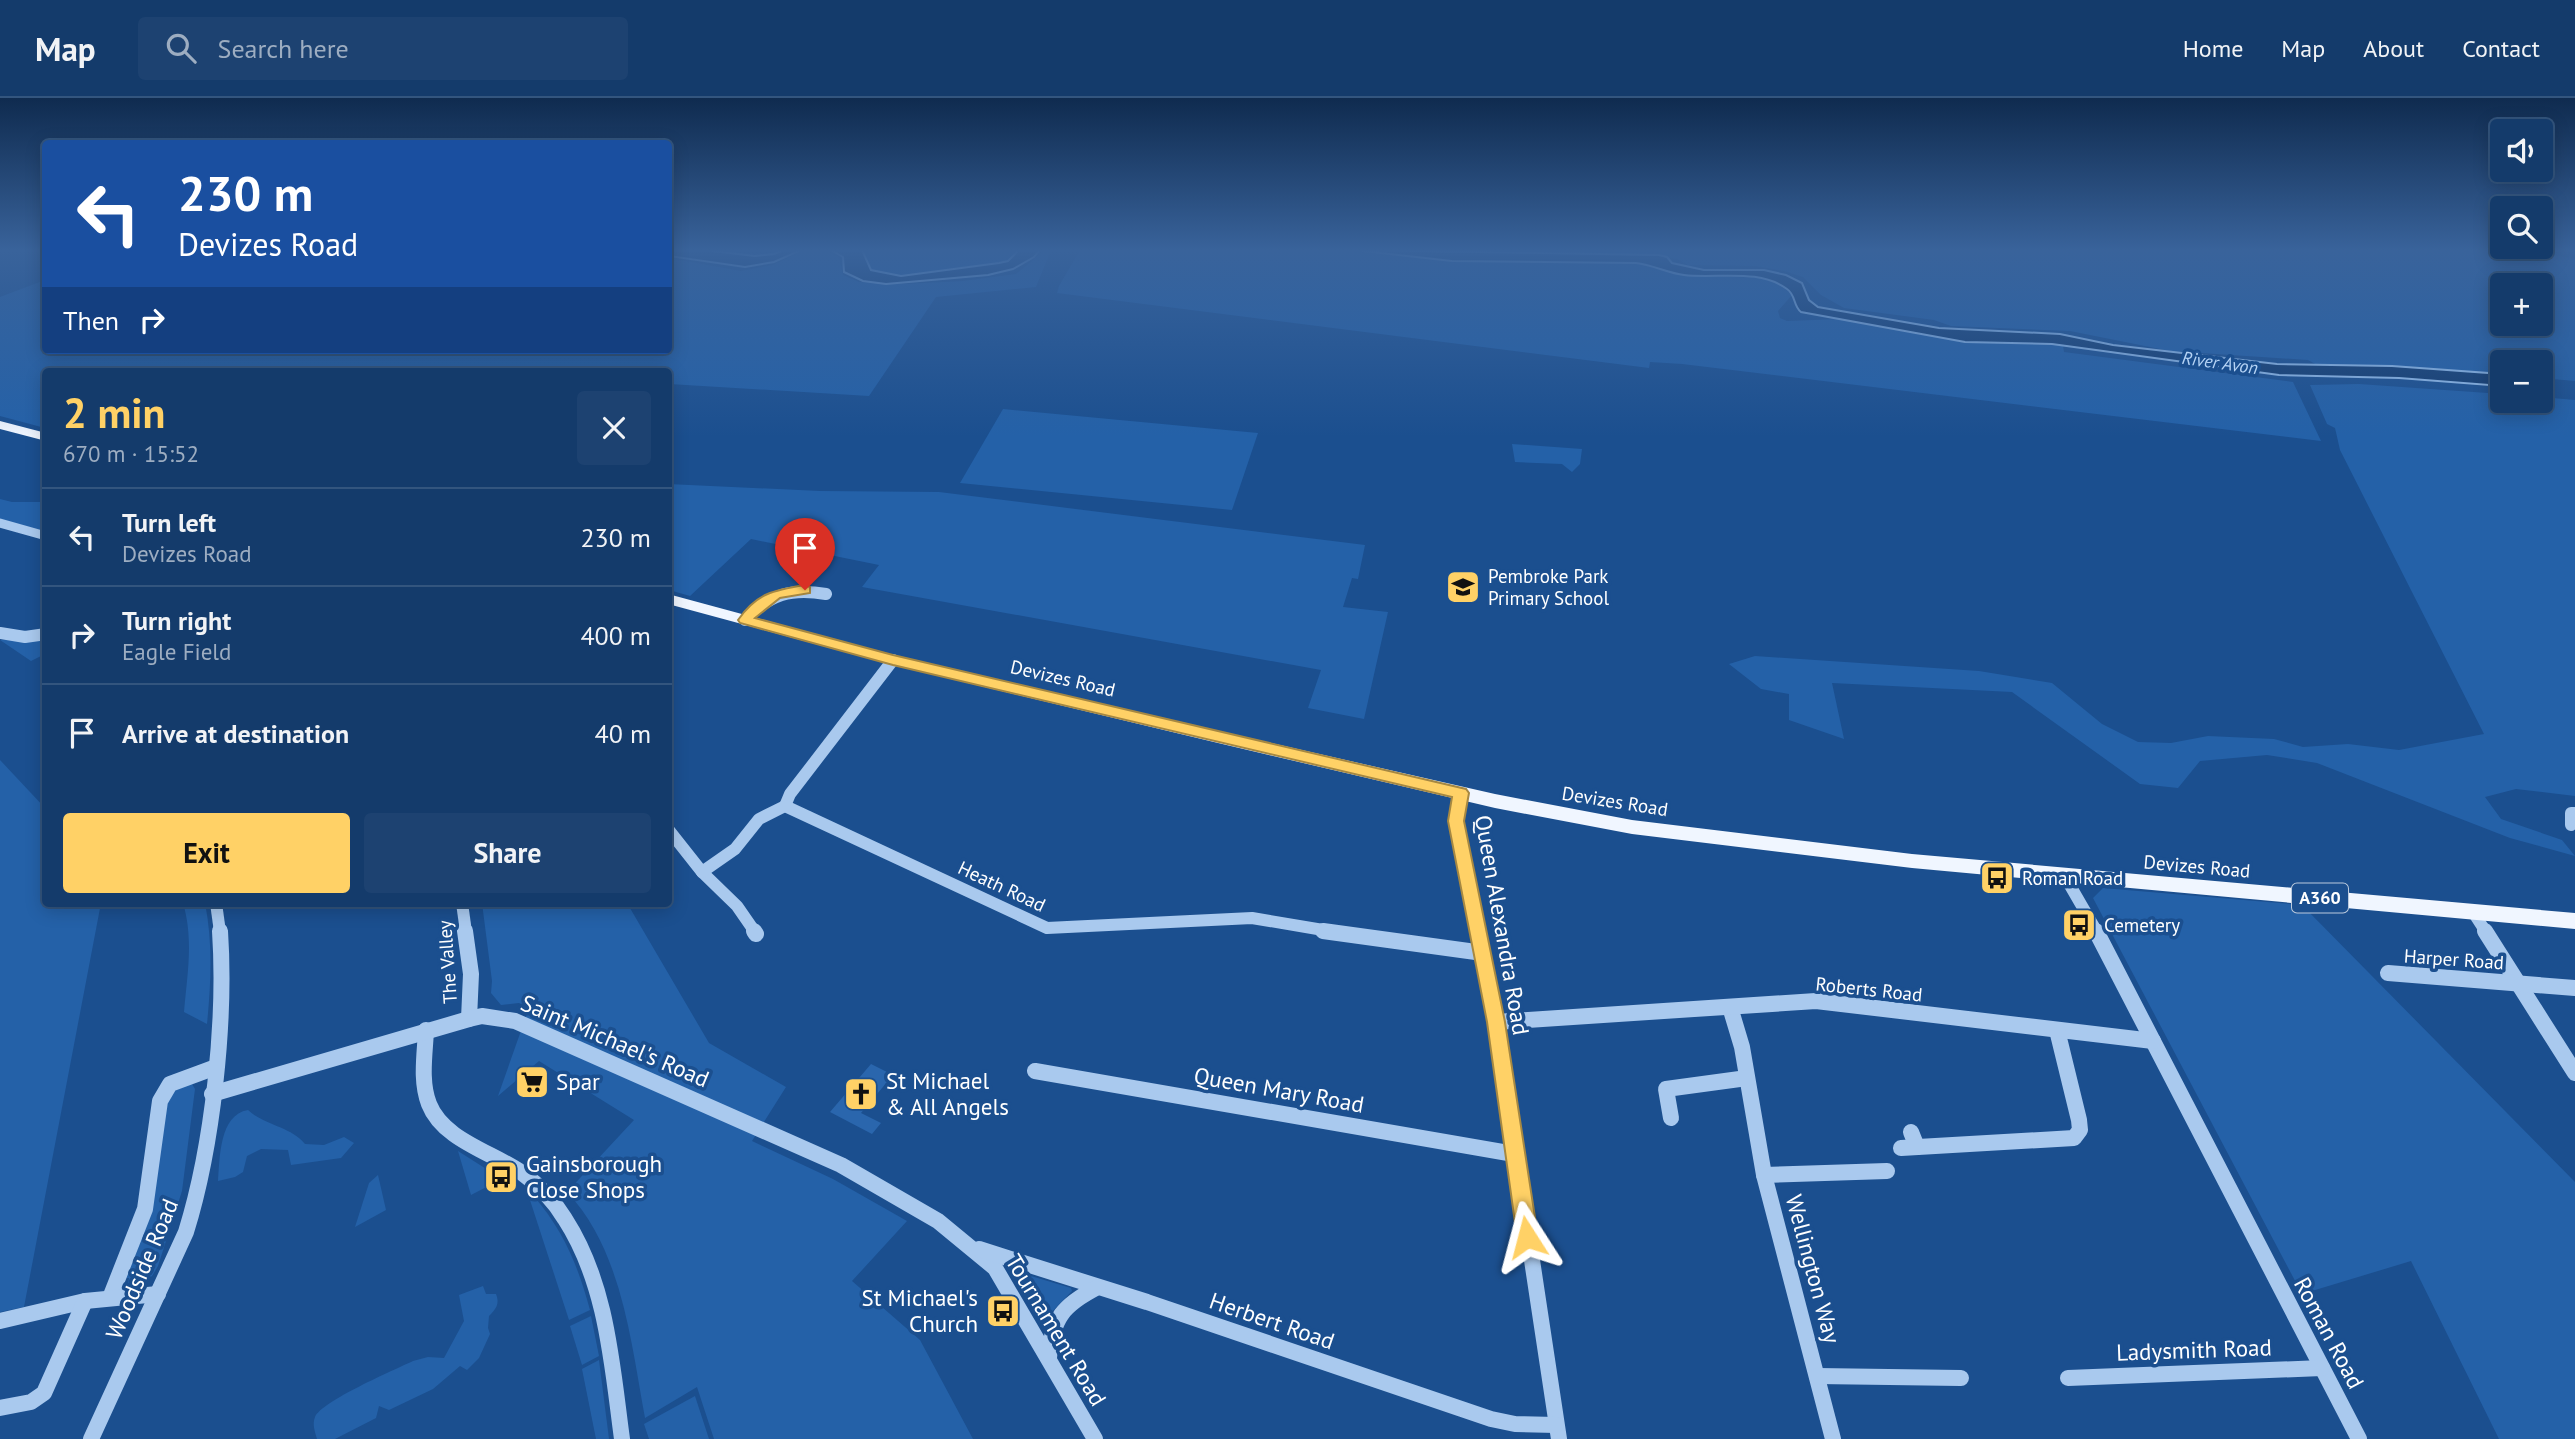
<!DOCTYPE html>
<meta charset="utf-8">
<style>
:root{--surface:#143b6b;--page:#1d4271;--text:#f1f3f6;--muted:#9dadc1;--line:#33557e;--accent:#ffd166}
body{margin:0;font-family:"PT Sans",sans-serif;background:var(--page);color:var(--text);height:100vh;display:flex;flex-direction:column;font-size:26px;white-space:nowrap}
*{box-sizing:border-box;margin:0}
p{font-size:23px;color:var(--muted)}
.icon{flex:none;width:38px;height:38px;fill:none;stroke:currentColor;stroke-width:2;stroke-linecap:round;stroke-linejoin:round}
.map{position:relative;flex:1;overflow:hidden}
.side{position:absolute;left:42px;top:270px;width:630px;height:539px;display:flex;flex-direction:column;background:var(--surface);border-radius:7px;box-shadow:0 4px 18px #0003,0 0 0 2px var(--line)}
.side>*{flex:none}
.banner{position:absolute;left:42px;top:42px;width:630px;height:214px;border-radius:7px;box-shadow:0 4px 18px #0003,0 0 0 2px var(--line);background:#1a4fa0;color:#fff;overflow:hidden}
.fabs{position:absolute;left:2490px;top:21px;display:grid;gap:14px}
.fabs a{display:grid;place-items:center;width:63px;height:63px;border-radius:7px;background:var(--surface);box-shadow:0 4px 18px #0003,0 0 0 2px var(--line);font-size:35px}
.pin{position:absolute;display:grid;place-items:center;width:60px;height:60px;color:#fff;margin:-72px -30px;border-radius:50% 50% 50% 0;rotate:-45deg;box-shadow:0 0 7px #0007}
.pin .icon{rotate:45deg}
.me{position:absolute;width:77px;margin:-38px;rotate:351deg;stroke-linejoin:round;filter:drop-shadow(0 0 5px #0008)}
.turn{display:flex;align-items:center;gap:24px;height:147px;padding:0 21px;font-size:32px}
.turn .icon{width:91px;height:91px;stroke-width:2.5}
.turn b{display:block;font-size:49px;line-height:60px}
.then{display:flex;align-items:center;height:66px;padding:0 21px;background:#0003;gap:14px;font-size:26px}
.round{display:grid;place-items:center;flex:none;width:74px;height:74px;border-radius:7px;background:var(--page)}
.headline{display:flex;align-items:center;justify-content:space-between;height:119px;padding:0 21px}
h1{font-size:42px;font-weight:700;line-height:52px;color:var(--accent)}
.primary-button{display:flex;gap:14px;margin-top:auto;padding:14px 21px}
.primary-button a{flex:1;height:80px;border-radius:7px;background:var(--accent);color:#111;font-size:28px;font-weight:700;line-height:80px;text-align:center}
.primary-button a+a{background:var(--page);color:var(--text)}
ul{padding:0;list-style:none}
li{display:flex;align-items:center;gap:21px;height:98px;padding:0 21px;border-top:2px solid var(--line)}
li div{flex:1}
li b{display:block;font-size:26px}
li em{font-style:normal}
header{display:flex;align-items:center;gap:42px;box-sizing:border-box;height:98px;padding:0 35px;background:var(--surface);border-bottom:2px solid var(--line)}
header strong{font-size:33px}
nav{display:flex;gap:38px;margin-inline-start:auto;font-size:24px}
.search{width:490px;height:63px;background:var(--page);display:flex;align-items:center;gap:18px;box-sizing:border-box;padding:0 24px;border-radius:7px;color:var(--muted);font-size:26px}
.map>svg:first-child{display:block}
.green{fill:#2461a8;fill-rule:evenodd}
.water{fill:#123a6d;stroke:#9cc4f0;stroke-width:2}
.building{fill:#2a66ad}
.lines{fill:none;stroke-linecap:round;stroke-linejoin:round}
.minor-far2{stroke:#a9c9ee;stroke-width:9}
.minor-far1{stroke:#a9c9ee;stroke-width:12}
.minor{stroke:#a9c9ee;stroke-width:16}
.major{fill:#f0f6ff;fill-rule:evenodd}
.route{fill:#ffd166;stroke:#a68842;stroke-width:2}
.labels{text-anchor:middle;stroke-width:7;stroke-linejoin:round;paint-order:stroke}
.far-water-label{font-size:18px;font-style:italic;fill:#b5d3f5;stroke:#1b4f8f}
.shield{fill:#1b4f8f;stroke:#bbcadd;stroke-width:2}
.shield-label{font-size:18px;font-weight:bold;fill:#fff}
.poi-label{font-size:19px;fill:#fff;stroke:#1b4f8f;text-anchor:start}
.street-label{font-size:19px;fill:#fff;stroke:#1b4f8f}
.near-street-label{font-size:23px;fill:#fff;stroke:#1b4f8f}
.near-poi-label{font-size:23px;fill:#fff;stroke:#1b4f8f;text-anchor:start}
</style>
<header>
<strong>Map</strong>
<div class="search"><svg class="icon" aria-label="search" viewBox="0 0 24 24"><circle cx="10" cy="10" r="6"/><path d="M15 15l6 6"/></svg>Search here</div>
<nav><a>Home</a><a>Map</a><a>About</a><a>Contact</a></nav>
</header>
<div class="map">
<svg width="2575" height="1341" viewBox="0 0 2575 1341">
<rect width="100%" height="100%" fill="#1b4f8f"/>
<!-- green -->
<g class="green">
<path d="M 805,152 L 825,152 L 839,159 L 843,177 L 859,184 L 903,186 L 963,183 L 1016,176 L 1045,152 L 1051,152 L 1036,189 L 936,199 L 869,298 L 669,286 L 668,273 L 46,273 L 45,330 L 0,318 L 0,199 L 45,182 L 46,252 L 668,252 L 669,160 L 741,173 L 773,167 Z"/>
<path d="M 862,152 L 1019,152 L 1020,153 L 1008,163 L 999,165 L 901,178 L 871,172 Z"/>
<path d="M 1080,152 L 1339,152 L 1452,163 L 1636,165 L 1658,168 L 1682,177 L 1759,180 L 1771,182 L 1791,195 L 1792,197 L 1778,213 L 1780,220 L 1787,223 L 1840,221 L 1965,244 L 2052,246 L 2063,248 L 2064,254 L 2293,284 L 2321,343 L 1682,266 L 1650,264 L 1649,270 L 1057,195 L 1059,188 Z"/>
<path d="M 1408,152 L 2531,152 L 2575,161 L 2575,283 L 2541,280 L 2541,264 L 2502,264 L 2502,276 L 2343,267 L 2319,268 L 2308,262 L 2170,253 L 2070,233 L 1951,228 L 1934,222 L 1844,210 L 1821,197 L 1803,179 L 1784,173 L 1756,168 L 1688,167 L 1677,161 L 1648,156 L 1466,155 ZM 2502,187 L 2541,187 L 2541,226 L 2502,226 Z"/>
<path d="M 2359,286 L 2502,296 L 2502,303 L 2541,303 L 2541,299 L 2575,302 L 2575,698 L 2516,691 L 2485,699 L 2501,721 L 2562,742 L 2575,758 L 2510,740 L 2317,665 L 2267,657 L 2200,663 L 2178,690 L 2140,686 L 2012,594 L 1832,585 L 1844,641 L 1789,622 L 1789,596 L 1761,591 L 1729,566 L 1755,558 L 1979,573 L 2052,585 L 2102,626 L 2138,644 L 2171,645 L 2208,638 L 2274,641 L 2303,649 L 2348,646 L 2399,652 L 2484,636 L 2340,352 L 2335,330 L 2327,326 L 2310,287 Z"/>
<path d="M 1003,311 L 1258,335 L 1232,412 L 960,385 Z"/>
<path d="M 1512,346 L 1582,351 L 1580,366 L 1572,374 L 1562,366 L 1515,364 Z"/>
<path d="M 668,386 L 820,393 L 939,394 L 1365,447 L 1358,481 L 1352,480 L 1343,509 L 1388,514 L 1364,621 L 1308,610 L 1321,572 L 862,489 L 879,467 L 751,441 L 690,498 L 669,492 Z"/>
<path d="M 0,401 L 12,404 L 45,404 L 45,434 L 0,421 Z"/>
<path d="M 45,540 L 45,556 L 31,563 L 0,542 Z"/>
<path d="M 0,662 L 45,710 L 46,805 L 101,805 L 24,1209 L 0,1214 Z"/>
<path d="M 2103,790 L 2302,807 L 2575,1084 L 2575,1341 L 2499,1341 L 2411,1163 L 2302,1196 L 2093,800 Z"/>
<path d="M 183,805 L 205,805 C 213,846 211,885 207,926 L 184,914 C 187,877 194,842 183,805 Z"/>
<path d="M 482,805 L 627,805 L 709,945 L 786,989 L 752,1043 L 833,1081 L 907,1123 L 852,1183 L 920,1242 L 973,1341 L 714,1341 L 697,1289 L 645,1320 C 631,1244 622,1152 567,1094 L 634,1022 L 539,963 L 498,998 L 529,910 L 519,905 L 501,907 L 491,895 L 492,883 Z"/>
<path d="M 192,986 L 195,991 L 182,1093 L 158,1168 L 152,1178 L 133,1189 L 128,1186 L 129,1180 L 126,1180 C 153,1121 158,1068 167,1005 L 176,990 Z"/>
<path d="M 248,1012 C 265,1028 290,1028 305,1046 L 324,1047 L 344,1039 L 354,1045 L 341,1060 L 291,1067 L 288,1052 L 261,1051 L 247,1058 L 243,1074 L 235,1079 L 218,1083 C 220,1060 219,1017 248,1012 Z"/>
<path d="M 458,1053 L 502,1081 L 471,1097 Z"/>
<path d="M 378,1077 L 386,1112 L 355,1129 L 369,1085 Z"/>
<path d="M 533,1097 C 564,1134 577,1165 590,1212 L 569,1222 L 529,1099 Z"/>
<path d="M 1014,1173 L 1071,1190 L 1072,1193 L 1044,1222 L 1012,1175 Z"/>
<path d="M 483,1188 L 486,1196 L 496,1196 C 500,1206 496,1211 489,1218 L 488,1230 L 490,1236 L 479,1260 L 467,1272 L 460,1268 L 433,1291 L 389,1312 L 379,1308 L 376,1320 L 335,1341 L 317,1341 C 315,1334 312,1326 315,1319 C 322,1303 394,1272 413,1263 L 428,1259 L 444,1260 L 464,1223 L 459,1197 Z"/>
<path d="M 591,1218 L 599,1258 L 582,1267 L 570,1228 Z"/>
<path d="M 599,1262 L 609,1341 L 596,1341 L 582,1271 Z"/>
<path d="M 695,1298 L 709,1341 L 649,1341 L 644,1326 Z"/>
</g>
<!-- water -->
<g class="water">
<path d="M 669,152 L 704,152 L 755,158 L 774,156 L 783,152 L 801,152 L 774,164 L 745,169 L 669,158 Z"/>
<path d="M 831,152 L 862,152 L 871,172 L 901,178 L 999,165 L 1008,163 L 1019,152 L 1040,152 L 1034,159 L 1013,171 L 988,177 L 886,186 L 863,183 L 844,174 L 843,159 Z"/>
<path d="M 1354,152 L 1659,157 L 1667,159 L 1672,165 L 1704,172 L 1764,172 L 1786,177 L 1802,185 L 1809,202 L 1818,209 L 1939,230 L 2060,236 L 2113,247 L 2277,266 L 2392,268 L 2502,276 L 2502,288 L 2399,280 L 2279,277 L 2052,246 L 1965,244 L 1801,214 C 1793,208 1796,197 1787,191 C 1759,170 1717,181 1684,177 C 1668,175 1653,167 1636,165 L 1452,163 Z"/>
</g>
<!-- building -->
<path class="building" d="M 871,966 L 893,977 L 861,1015 L 881,1025 L 872,1036 L 830,1014 Z"/>
<g class="lines">
<!-- minor-far2 -->
<path class="minor-far2" d="M 0,425 L 46,438"/>
<!-- minor-far1 -->
<g class="minor-far1">
<path d="M 745,522 C 770,496 791,490 826,496"/>
<path d="M 0,535 L 25,539 L 46,536"/>
<path d="M 893,562 L 790,696 L 785,708 L 1047,830 L 1252,820 L 1335,834"/>
<path d="M 1461,695 L 1456,723 L 1478,834"/>
<path d="M 2571,727 L 2571,715 L 2575,715"/>
<path d="M 668,731 L 702,774 L 737,808 L 755,834"/>
<path d="M 702,774 L 735,751 L 759,721 L 785,708"/>
<path d="M 2064,777 L 2097,834"/>
<path d="M 216,805 L 220,834"/>
<path d="M 462,805 L 466,834"/>
<path d="M 2473,814 L 2486,834"/>
</g>
<!-- minor -->
<g class="minor">
<path d="M 465,833 L 471,876 L 469,921"/>
<path d="M 754,833 L 756,836"/>
<path d="M 1323,833 L 1483,855"/>
<path d="M 1478,833 L 1496,924 L 1559,1341"/>
<path d="M 2096,833 L 2359,1341"/>
<path d="M 2485,833 L 2575,975"/>
<path d="M 2388,875 L 2575,890"/>
<path d="M 1730,909 L 1742,949 L 1764,1077 L 1833,1341"/>
<path d="M 1496,924 L 1816,903 L 2153,943"/>
<path d="M 426,932 C 425,956 420,983 429,1006 C 443,1042 492,1054 522,1075 C 539,1087 554,1103 565,1121 C 607,1186 612,1267 622,1341"/>
<path d="M 1035,973 L 1514,1056"/>
<path d="M 212,996 L 469,921 L 482,918 L 515,923 L 841,1067 L 938,1123 L 995,1170 L 1095,1341"/>
<path d="M 1671,1020 L 1666,991 L 1747,980"/>
<path d="M 1911,1034 L 1917,1049"/>
<path d="M 1901,1050 L 2074,1040 L 2080,1032 L 2079,1022 L 2057,932"/>
<path d="M 1764,1077 L 1887,1073"/>
<path d="M 979,1151 L 1147,1204 L 1491,1321 L 1515,1326 L 1556,1327"/>
<path d="M 110,1200 L 145,1111 L 160,1003 L 170,986 L 216,969"/>
<path d="M 0,1223 L 85,1203 L 158,1196"/>
<path d="M 1049,1260 C 1052,1220 1063,1207 1098,1189"/>
<path d="M 1817,1278 L 1961,1280"/>
<path d="M 2068,1280 L 2322,1270"/>
<path d="M 0,1310 L 31,1304 L 44,1295 L 85,1203"/>
<path d="M 91,1341 L 186,1134 C 213,1047 226,923 220,833"/>
</g>
<!-- major -->
<g class="major">
<path d="M 0,323 L 46,335 L 46,343 L 0,331 Z"/>
<path d="M 668,496 L 893,557 L 1218,633 L 1495,696 L 1632,722 L 1912,756 L 2575,815 L 2575,831 L 1912,770 L 1632,736 L 1495,710 L 1218,645 L 893,567 L 668,506 Z"/>
</g>
</g>
<!-- sky -->
<linearGradient id="sky" x2="0" y2="1"><stop stop-color="#0f2b4f"/><stop offset="0.45" stop-color="#39639b"/><stop offset="1" stop-color="#39639b" stop-opacity="0"/></linearGradient>
<rect width="2575" height="339" fill="url(#sky)"/>
<!-- route -->
<path class="route" d="M 805,487 L 810,489 L 810,495 L 780,500 L 755,520 L 893,557 L 1466,691 L 1469,695 L 1464,723 L 1505,924 L 1538,1139 L 1535,1146 L 1527,1149 L 1520,1146 L 1517,1139 L 1487,924 L 1448,723 L 1452,699 L 893,567 L 740,525 L 738,522 C 757,495 774,492 805,487 Z"/>
<!-- icons -->
<defs>
<g id="school-square" transform="scale(1.75)"><rect x="-9" y="-9" width="18" height="18" rx="4" fill="#ffd166" stroke="#1b4f8f"/><path d="M0-5L7-2L0 1L-7-2ZM-4 1L0 2.5L4 1V4Q0 6-4 4Z" fill="#111"/></g>
<g id="bus-square" transform="scale(1.75)"><rect x="-9" y="-9" width="18" height="18" rx="4" fill="#ffd166" stroke="#1b4f8f"/><path d="M-5-6H5V4H4V6H2V4H-2V6H-4V4H-5ZM-3.5-4V0h7V-4ZM-3.5 1.2v1.5H-2V1.2ZM2 1.2v1.5H3.5V1.2Z" fill="#111"/></g>
<g id="supermarket-square" transform="scale(1.75)"><rect x="-9" y="-9" width="18" height="18" rx="4" fill="#ffd166" stroke="#1b4f8f"/><path d="M-6-5.5h2.5l.6 2H6L4.5 2H-2.5L-4.4-4H-6ZM-1.5 3.2a1.3 1.3 0 1 0 .1 0ZM3 3.2a1.3 1.3 0 1 0 .1 0Z" fill="#111"/></g>
<g id="church-square" transform="scale(1.75)"><rect x="-9" y="-9" width="18" height="18" rx="4" fill="#ffd166" stroke="#1b4f8f"/><path d="M-1.2-6h2.4v3.5h3.3v2.4h-3.3V6h-2.4V-.1h-3.3v-2.4h3.3Z" fill="#111"/></g>
</defs>
<g fill-rule="evenodd">
<use href="#school-square" x="1463" y="489"/>
<use href="#bus-square" x="1997" y="780"/>
<use href="#bus-square" x="2079" y="827"/>
<use href="#supermarket-square" x="532" y="984"/>
<use href="#church-square" x="861" y="996"/>
<use href="#bus-square" x="501" y="1079"/>
<use href="#bus-square" x="1003" y="1213"/>
</g>
<g class="labels">
<!-- far-water labels -->
<g class="far-water-label">
<text transform="translate(2220 265) rotate(8)" y="6">River Avon</text>
</g>
<!-- shield labels -->
<rect class="shield" x="2292" y="785.5" width="56" height="29" rx="5"/>
<g class="shield-label">
<text x="2320" y="806">A360</text>
</g>
<!-- poi labels -->
<g class="poi-label">
<text x="1488" y="485">Pembroke Park<tspan x="1488" dy="22">Primary School</tspan></text>
<text x="2022" y="787">Roman Road</text>
<text x="2104" y="834">Cemetery</text>
</g>
<!-- street labels -->
<g class="street-label">
<text transform="translate(1063 580) rotate(13)" y="7">Devizes Road</text>
<text transform="translate(1615 703) rotate(9)" y="7">Devizes Road</text>
<text transform="translate(2197 768) rotate(5)" y="7">Devizes Road</text>
<text transform="translate(1002 788) rotate(25)" y="7">Heath Road</text>
<text transform="translate(2454 861) rotate(4)" y="7">Harper Road</text>
<text transform="translate(447 864) rotate(-94)" y="7">The Valley</text>
<text transform="translate(1869 891) rotate(6)" y="7">Roberts Road</text>
</g>
<!-- near-street labels -->
<g class="near-street-label">
<text transform="translate(1502 827) rotate(80)" y="8">Queen Alexandra Road</text>
<text transform="translate(615 943) rotate(23)" y="8">Saint Michael's Road</text>
<text transform="translate(1279 992) rotate(10)" y="8">Queen Mary Road</text>
<text transform="translate(142 1171) rotate(-67)" y="8">Woodside Road</text>
<text transform="translate(1813 1171) rotate(75)" y="8">Wellington Way</text>
<text transform="translate(1272 1223) rotate(19)" y="8">Herbert Road</text>
<text transform="translate(1056 1232) rotate(59)" y="8">Tournament Road</text>
<text transform="translate(2329 1235) rotate(62)" y="8">Roman Road</text>
<text transform="translate(2194 1252) rotate(-2)" y="8">Ladysmith Road</text>
</g>
<!-- near-poi labels -->
<g class="near-poi-label">
<text x="886" y="991">St Michael<tspan x="886" dy="26">&amp; All Angels</tspan></text>
<text x="556" y="992">Spar</text>
<text x="526" y="1074">Gainsborough<tspan x="526" dy="26">Close Shops</tspan></text>
<text x="978" y="1208" text-anchor="end">St Michael's<tspan x="978" dy="26">Church</tspan></text>
</g>
</g>
</svg>
<div class="fabs">
<a><svg class="icon" aria-label="sound" viewBox="0 0 24 24"><path d="M4 9h4l5-4v14l-5-4H4zM17 9q2 3 0 6"/></svg></a>
<a><svg class="icon" aria-label="search" viewBox="0 0 24 24"><circle cx="10" cy="10" r="6"/><path d="M15 15l6 6"/></svg></a>
<a>+</a>
<a>−</a>
</div>
<div class="pin" style="left:805px;top:492px;background:#d93025"><svg class="icon" aria-label="arrive" viewBox="0 0 24 24"><path d="M6 21V4h12l-3 4 3 4H6"/></svg></div>
<svg class="me" style="left:1527px;top:1139px" viewBox="-20 -20 40 40"><path d="M0-17L14 15 0 8-14 15z" fill="#ffd166" stroke="#fff" stroke-width="4"/></svg>
<div class="banner">
<div class="turn"><svg class="icon" aria-label="left" viewBox="0 0 24 24"><path d="M17 20v-9H6M10 6l-5 5 5 5"/></svg><div><b>230 m</b>Devizes Road</div></div>
<div class="then">Then<svg class="icon" aria-label="right" viewBox="0 0 24 24"><path d="M7 20v-9h11M14 6l5 5-5 5"/></svg></div>
</div>
<section class="side">
<div class="headline"><div><h1>2 min</h1><p>670 m · 15:52</p></div><a class="round"><svg class="icon" aria-label="close" viewBox="0 0 24 24"><path d="M6 6l12 12M18 6L6 18"/></svg></a></div>
<ul>
<li><svg class="icon" aria-label="left" viewBox="0 0 24 24"><path d="M17 20v-9H6M10 6l-5 5 5 5"/></svg><div><b>Turn left</b><p>Devizes Road</p></div><em>230 m</em></li>
<li><svg class="icon" aria-label="right" viewBox="0 0 24 24"><path d="M7 20v-9h11M14 6l5 5-5 5"/></svg><div><b>Turn right</b><p>Eagle Field</p></div><em>400 m</em></li>
<li><svg class="icon" aria-label="arrive" viewBox="0 0 24 24"><path d="M6 21V4h12l-3 4 3 4H6"/></svg><div><b>Arrive at destination</b></div><em>40 m</em></li>
</ul>
<div class="primary-button"><a>Exit</a><a>Share</a></div>
</section>
</div>
